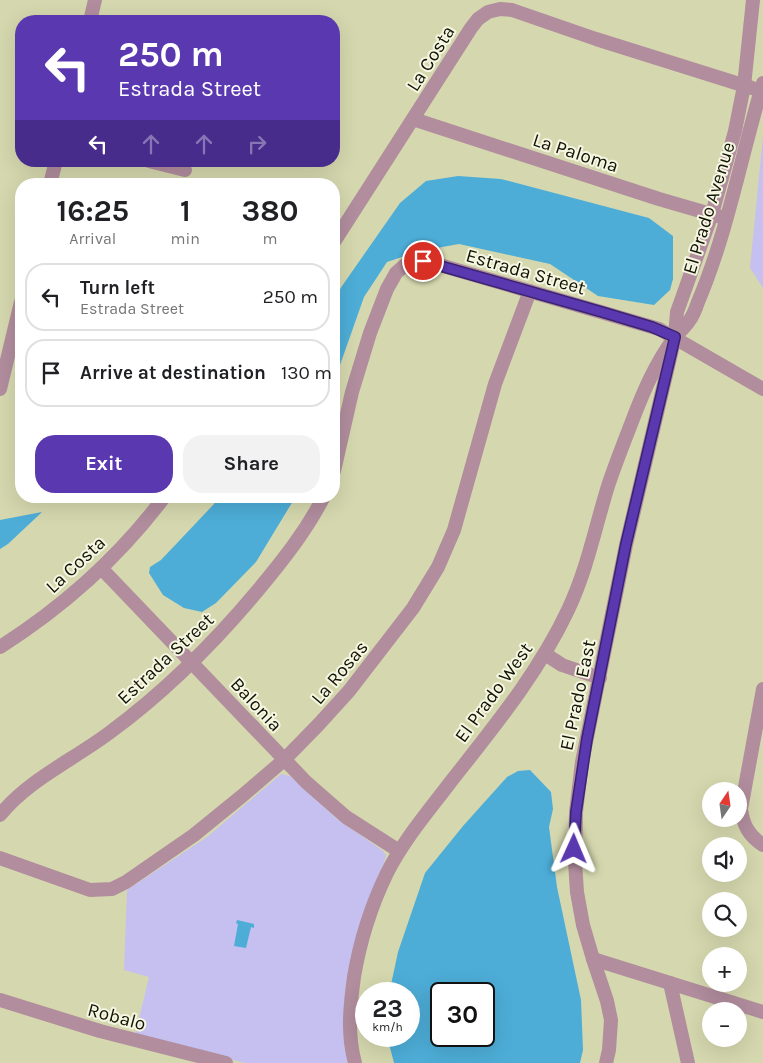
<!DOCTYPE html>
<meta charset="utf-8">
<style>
:root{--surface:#fff;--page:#f2f2f2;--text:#202124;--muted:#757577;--line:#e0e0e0;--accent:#5a38b0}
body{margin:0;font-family:Karla,sans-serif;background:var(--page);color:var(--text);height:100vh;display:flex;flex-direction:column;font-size:19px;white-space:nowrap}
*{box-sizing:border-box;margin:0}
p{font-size:16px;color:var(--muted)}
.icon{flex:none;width:28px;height:28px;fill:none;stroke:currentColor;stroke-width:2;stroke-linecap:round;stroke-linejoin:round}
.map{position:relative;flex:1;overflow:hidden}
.drawer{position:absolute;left:15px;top:178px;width:325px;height:325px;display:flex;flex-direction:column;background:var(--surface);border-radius:20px;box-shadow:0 5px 20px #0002}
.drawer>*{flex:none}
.hud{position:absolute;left:15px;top:15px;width:325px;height:152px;border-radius:20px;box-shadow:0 5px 20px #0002;background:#5a38b0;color:#fff;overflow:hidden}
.needle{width:32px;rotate:13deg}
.fabs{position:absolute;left:702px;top:782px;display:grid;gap:10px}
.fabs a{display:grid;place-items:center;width:45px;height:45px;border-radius:50%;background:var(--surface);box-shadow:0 5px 20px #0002;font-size:25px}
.speed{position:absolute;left:355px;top:982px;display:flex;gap:10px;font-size:25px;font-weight:700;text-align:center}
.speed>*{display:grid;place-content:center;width:65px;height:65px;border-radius:50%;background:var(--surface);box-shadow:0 5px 20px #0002;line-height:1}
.speed small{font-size:12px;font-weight:400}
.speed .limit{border:2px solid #111;border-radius:8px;background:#fff;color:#111}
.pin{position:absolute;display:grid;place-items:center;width:42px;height:42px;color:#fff;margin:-21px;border:2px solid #fff;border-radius:50%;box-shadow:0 1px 5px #0007}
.me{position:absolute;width:55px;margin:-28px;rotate:1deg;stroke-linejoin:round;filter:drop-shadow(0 0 4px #0008)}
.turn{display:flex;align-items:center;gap:18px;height:105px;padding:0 20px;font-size:22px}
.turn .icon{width:65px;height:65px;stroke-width:2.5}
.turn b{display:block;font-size:35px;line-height:42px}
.lanes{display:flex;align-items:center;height:48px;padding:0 20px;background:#0003;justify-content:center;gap:25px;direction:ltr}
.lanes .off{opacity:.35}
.eta{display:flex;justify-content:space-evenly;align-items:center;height:85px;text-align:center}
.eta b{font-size:30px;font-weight:700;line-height:35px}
.action{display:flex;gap:10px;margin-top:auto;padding:10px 20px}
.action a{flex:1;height:58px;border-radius:20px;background:var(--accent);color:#fff;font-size:20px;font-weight:700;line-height:58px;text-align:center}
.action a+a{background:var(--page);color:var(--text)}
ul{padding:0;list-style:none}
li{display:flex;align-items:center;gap:15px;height:68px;margin:0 10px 8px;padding:0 10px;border:2px solid var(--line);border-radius:20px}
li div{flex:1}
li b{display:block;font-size:19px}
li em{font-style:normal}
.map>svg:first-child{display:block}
.green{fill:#c5c0f0}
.water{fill:#4dadd7;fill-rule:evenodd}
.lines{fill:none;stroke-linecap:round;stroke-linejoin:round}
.street{stroke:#b18d9d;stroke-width:14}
.route-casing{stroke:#3a2472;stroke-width:12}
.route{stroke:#5a38b0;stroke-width:9}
.labels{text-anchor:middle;stroke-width:4;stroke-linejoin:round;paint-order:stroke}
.street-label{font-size:19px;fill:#121304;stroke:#f5f7e2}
</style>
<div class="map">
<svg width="763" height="1063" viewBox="0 0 763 1063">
<rect width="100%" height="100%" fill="#d5d8ae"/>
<!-- green -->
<g class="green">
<path d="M 763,136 L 763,288 L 750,268 Z"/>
<path d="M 281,774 L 290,776 L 337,819 L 382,850 L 386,855 L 385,860 L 373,889 L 346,1036 L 347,1063 L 245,1063 L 135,1035 L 149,977 L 124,970 L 127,890 L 207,837 Z"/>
</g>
<!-- water -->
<g class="water">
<path d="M 458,176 L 501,179 L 649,218 L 673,236 L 673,279 L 670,290 L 654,305 L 598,296 L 550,264 L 459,244 L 420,251 L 387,262 L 364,297 L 334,382 L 334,300 L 342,286 L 400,203 L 426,181 Z"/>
<path d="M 218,496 L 296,496 L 256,562 L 216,603 L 202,612 L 184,608 L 163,595 L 149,573 L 150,567 L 161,560 L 214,504 Z"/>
<path d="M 42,512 L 8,544 L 0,549 L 0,520 Z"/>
<path d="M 530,770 L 551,792 L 553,809 L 549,827 L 557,887 L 581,1000 L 583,1050 L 580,1063 L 394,1063 L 387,1036 L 409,1036 L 409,994 L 389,994 L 398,952 L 425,873 L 463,826 L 507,777 L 518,771 ZM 441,994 L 484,994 L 484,1036 L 441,1036 Z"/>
<path d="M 237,920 L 254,924 L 254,928 L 251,927 L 246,948 L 234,946 L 238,924 L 236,923 Z"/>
</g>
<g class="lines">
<!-- street -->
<g class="street">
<path d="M 90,21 L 95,0"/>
<path d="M 413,119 L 659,199 L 721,217"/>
<path d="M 149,161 L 185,170"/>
<path d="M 50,184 L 56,161"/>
<path d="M 334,242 L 471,28 L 478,19 L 488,12 L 500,9 L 512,10 L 596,39 L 752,88"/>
<path d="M 0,389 L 21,302"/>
<path d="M 334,471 L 352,392 L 370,333 L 387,289 L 396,273 L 405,265 L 420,261 L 433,263 L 659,329 L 763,389"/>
<path d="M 101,568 L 306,782 L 346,817 L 399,851"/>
<path d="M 0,647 C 63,607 120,556 165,496"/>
<path d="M 545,654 L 562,665 L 600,678"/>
<path d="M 763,689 L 741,809 C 743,825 749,836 763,845"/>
<path d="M 0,815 C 28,780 73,760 109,733 C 165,692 214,643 259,589 C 283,560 307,530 324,496"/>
<path d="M 0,858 L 90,890 L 112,889 L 126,882 L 194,835 L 242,796 L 284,760 L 319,724 L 349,691 L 413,608 L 438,567 L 454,530 L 495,384 L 530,291"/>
<path d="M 593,959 L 763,1012"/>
<path d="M 670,983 L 688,1063"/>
<path d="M 0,1000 L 100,1031 L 226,1063"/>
<path d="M 355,1063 C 347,1034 350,1006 354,977 C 360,941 371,906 387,873 C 403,841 427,813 449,784 C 492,729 538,674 568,610 C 587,570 595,528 608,486 C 615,465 623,445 631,424 C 642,395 655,363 675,337 C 679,332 685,327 689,321 C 693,316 696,308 698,302 C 728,231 741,156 763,83"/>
<path d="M 606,1063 L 609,1050 L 611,1020 L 607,1001 L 593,959 L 583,925 L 577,892 L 575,862 L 576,812 L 582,762 L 626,545 L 675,337 L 677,312 L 712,214 L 735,131 L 744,86 L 753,0"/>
</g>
</g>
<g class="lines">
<!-- route casing -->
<g class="route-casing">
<path id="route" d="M 423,261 L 602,312 L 652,327 L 675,337 L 626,544 L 587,739 L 576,812 L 574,849"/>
</g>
<!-- route -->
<use href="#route" class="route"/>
</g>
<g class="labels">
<!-- street labels -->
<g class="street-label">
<text transform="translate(430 58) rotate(-58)" y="7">La Costa</text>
<text transform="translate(576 152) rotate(18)" y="7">La Paloma</text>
<text transform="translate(708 208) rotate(-73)" y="7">El Prado Avenue</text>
<text transform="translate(526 271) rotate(16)" y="7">Estrada Street</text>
<text transform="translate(75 564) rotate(-43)" y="7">La Costa</text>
<text transform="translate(165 658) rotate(-43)" y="7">Estrada Street</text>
<text transform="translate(339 672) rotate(-50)" y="7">La Rosas</text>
<text transform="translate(493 692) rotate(-54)" y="7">El Prado West</text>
<text transform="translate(577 695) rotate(-78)" y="7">El Prado East</text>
<text transform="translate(257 704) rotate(47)" y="7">Balonia</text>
<text transform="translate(117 1016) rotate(15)" y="7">Robalo</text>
</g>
</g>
</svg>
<div class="fabs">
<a><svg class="needle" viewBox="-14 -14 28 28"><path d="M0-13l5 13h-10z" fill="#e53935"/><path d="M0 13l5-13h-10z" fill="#757577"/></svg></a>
<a><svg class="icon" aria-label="sound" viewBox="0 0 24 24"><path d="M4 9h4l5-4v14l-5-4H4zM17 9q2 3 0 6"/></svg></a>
<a><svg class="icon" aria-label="search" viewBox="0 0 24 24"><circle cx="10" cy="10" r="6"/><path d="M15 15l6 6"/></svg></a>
<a>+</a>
<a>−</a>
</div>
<div class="speed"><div>23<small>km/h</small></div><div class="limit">30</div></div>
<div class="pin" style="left:423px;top:261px;background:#d93025"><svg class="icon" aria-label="arrive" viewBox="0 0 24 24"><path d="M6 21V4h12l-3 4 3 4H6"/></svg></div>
<svg class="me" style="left:574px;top:849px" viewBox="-20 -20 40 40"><path d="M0-17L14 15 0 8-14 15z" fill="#5a38b0" stroke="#fff" stroke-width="4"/></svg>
<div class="hud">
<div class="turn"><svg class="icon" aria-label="left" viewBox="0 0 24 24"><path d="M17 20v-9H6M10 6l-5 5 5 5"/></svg><div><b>250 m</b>Estrada Street</div></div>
<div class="lanes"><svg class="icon" aria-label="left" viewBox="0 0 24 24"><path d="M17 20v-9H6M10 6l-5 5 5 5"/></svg><svg class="icon off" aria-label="ahead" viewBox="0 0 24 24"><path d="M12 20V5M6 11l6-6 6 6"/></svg><svg class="icon off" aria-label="ahead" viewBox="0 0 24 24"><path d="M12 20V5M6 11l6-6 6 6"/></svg><svg class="icon off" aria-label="right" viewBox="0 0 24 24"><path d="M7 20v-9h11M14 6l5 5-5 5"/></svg></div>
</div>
<section class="drawer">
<div class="eta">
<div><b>16:25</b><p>Arrival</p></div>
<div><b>1</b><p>min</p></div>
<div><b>380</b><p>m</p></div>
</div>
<ul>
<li><svg class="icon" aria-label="left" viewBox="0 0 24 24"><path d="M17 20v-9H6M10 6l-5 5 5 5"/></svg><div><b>Turn left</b><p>Estrada Street</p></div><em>250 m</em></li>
<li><svg class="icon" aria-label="arrive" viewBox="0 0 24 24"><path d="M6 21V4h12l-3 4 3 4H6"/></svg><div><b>Arrive at destination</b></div><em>130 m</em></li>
</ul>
<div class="action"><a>Exit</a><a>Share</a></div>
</section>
</div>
